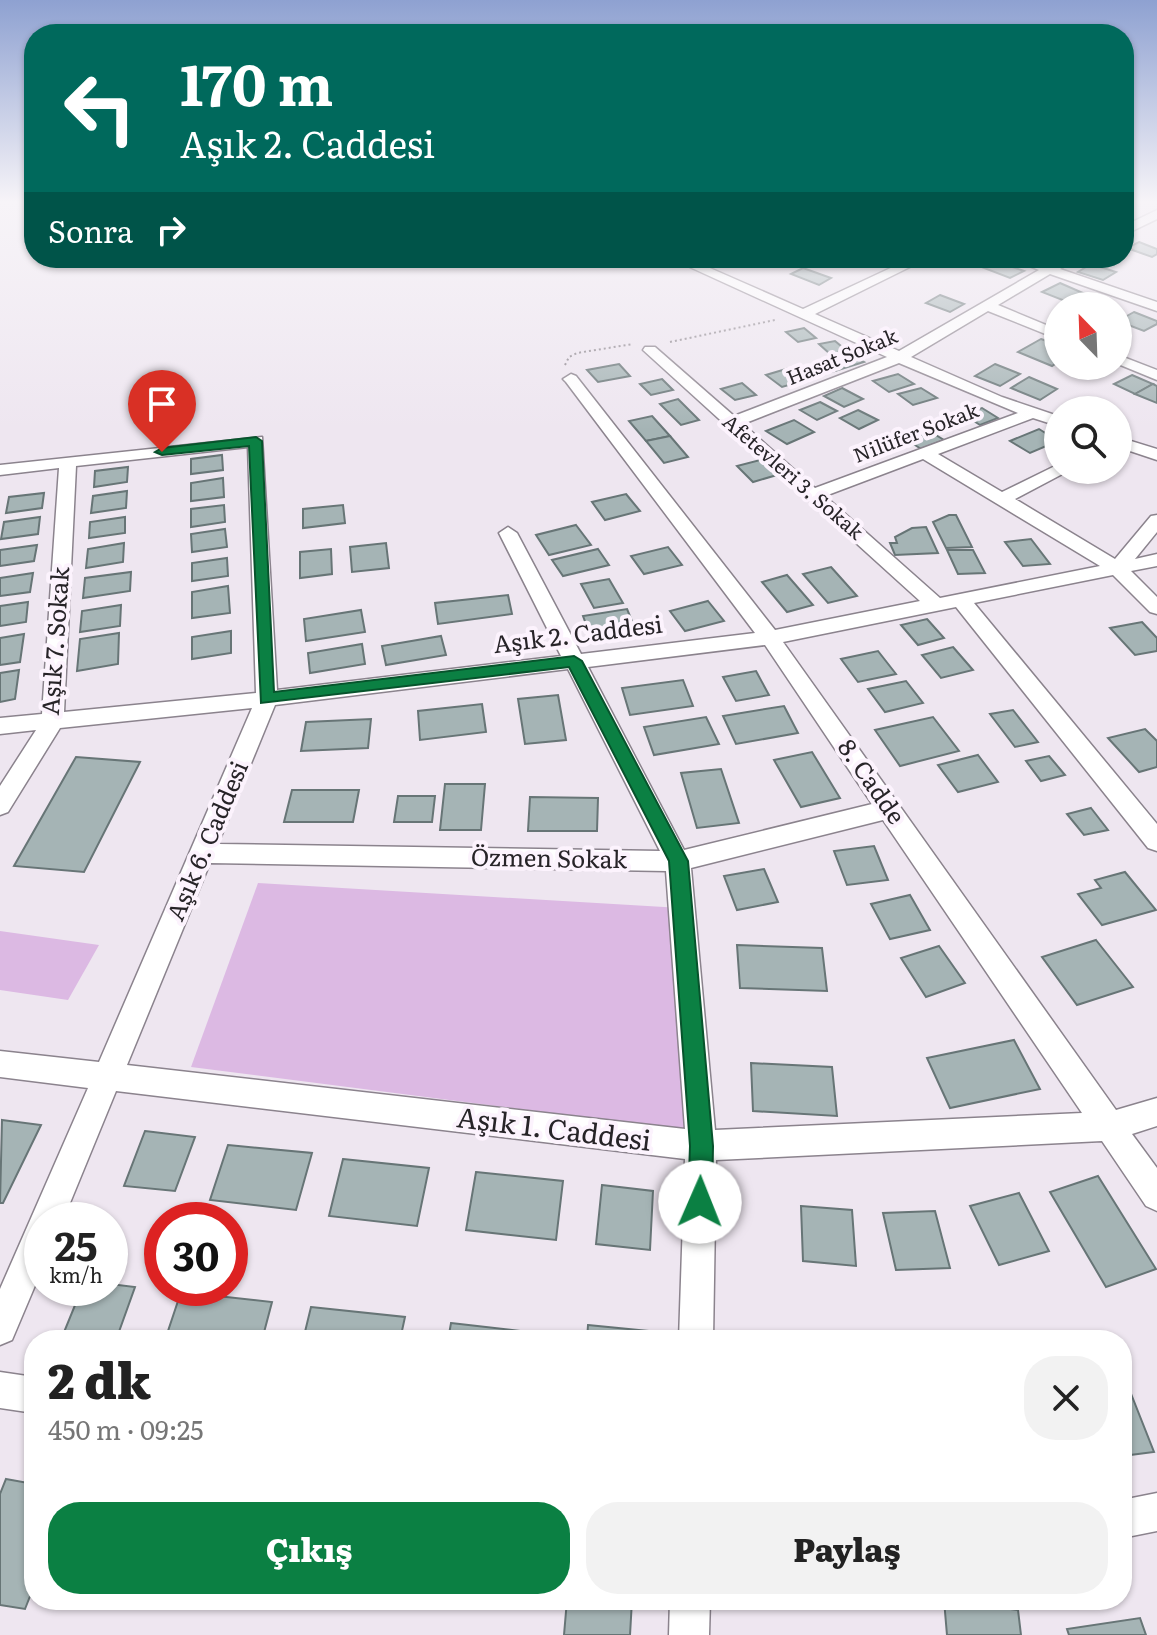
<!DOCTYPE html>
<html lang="tr">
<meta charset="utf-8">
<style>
:root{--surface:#fff;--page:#f2f2f2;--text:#222;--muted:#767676;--accent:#0b8043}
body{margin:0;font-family:Literata,serif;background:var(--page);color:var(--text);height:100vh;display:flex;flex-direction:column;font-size:30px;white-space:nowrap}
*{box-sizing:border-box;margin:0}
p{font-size:26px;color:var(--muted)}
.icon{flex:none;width:44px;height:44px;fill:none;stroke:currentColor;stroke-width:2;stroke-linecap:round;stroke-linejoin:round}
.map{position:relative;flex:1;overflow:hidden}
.panel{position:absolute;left:24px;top:1330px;width:1108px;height:280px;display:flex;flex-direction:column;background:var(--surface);border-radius:32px;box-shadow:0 2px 6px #0004}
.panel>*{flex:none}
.banner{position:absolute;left:24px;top:24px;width:1110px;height:244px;border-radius:32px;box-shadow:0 2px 6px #0004;background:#00695c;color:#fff;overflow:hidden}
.needle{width:52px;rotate:337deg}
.controls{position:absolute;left:1044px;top:292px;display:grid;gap:16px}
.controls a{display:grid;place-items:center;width:88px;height:88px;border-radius:50%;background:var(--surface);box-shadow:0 2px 6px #0004;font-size:40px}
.speed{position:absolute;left:24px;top:1202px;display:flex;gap:16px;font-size:40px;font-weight:700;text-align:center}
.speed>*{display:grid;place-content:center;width:104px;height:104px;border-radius:50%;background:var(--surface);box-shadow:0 2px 6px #0004;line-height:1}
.speed small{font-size:20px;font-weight:400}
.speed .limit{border:12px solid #d22;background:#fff;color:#111}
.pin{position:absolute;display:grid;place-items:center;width:68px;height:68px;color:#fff;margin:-82px -34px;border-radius:50% 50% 50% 0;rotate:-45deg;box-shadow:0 0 8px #0007}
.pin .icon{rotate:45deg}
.me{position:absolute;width:88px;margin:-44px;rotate:1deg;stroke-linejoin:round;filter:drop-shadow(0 0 6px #0008)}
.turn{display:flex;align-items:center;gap:28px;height:168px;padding:0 24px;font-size:36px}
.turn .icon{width:104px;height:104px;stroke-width:2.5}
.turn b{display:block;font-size:56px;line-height:68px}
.then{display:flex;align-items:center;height:76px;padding:0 24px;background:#0003;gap:16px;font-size:30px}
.round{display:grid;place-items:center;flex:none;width:84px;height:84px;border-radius:32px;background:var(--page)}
.summary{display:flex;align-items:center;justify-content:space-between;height:136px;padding:0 24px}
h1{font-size:48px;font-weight:800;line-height:60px}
.primary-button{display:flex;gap:16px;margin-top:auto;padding:16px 24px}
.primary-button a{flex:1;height:92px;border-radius:32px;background:var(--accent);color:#fff;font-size:32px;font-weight:800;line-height:92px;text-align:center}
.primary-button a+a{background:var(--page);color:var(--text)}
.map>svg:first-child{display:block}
.green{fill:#dcb9e3}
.building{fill:#a5b4b5;stroke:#677576;stroke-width:2}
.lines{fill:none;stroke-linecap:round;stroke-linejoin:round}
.street-casing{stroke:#8b838d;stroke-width:3}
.path{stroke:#8e888f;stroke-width:2;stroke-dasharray:2 3;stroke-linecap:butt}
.street{fill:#fff;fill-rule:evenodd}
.route{fill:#0b8043;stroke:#07532c;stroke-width:2}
.labels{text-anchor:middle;stroke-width:8;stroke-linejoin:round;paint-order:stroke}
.far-street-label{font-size:20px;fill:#272428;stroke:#fcf3fd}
.street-label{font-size:24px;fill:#272428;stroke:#fcf3fd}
.near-street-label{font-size:28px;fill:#272428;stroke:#fcf3fd}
</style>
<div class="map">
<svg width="1157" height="1635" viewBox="0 0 1157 1635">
<rect width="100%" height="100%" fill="#eee6f0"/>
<!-- green -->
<g class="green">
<path d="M 258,883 L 681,908 L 701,983 L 716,1134 L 191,1067 Z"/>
<path d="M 0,931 L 99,945 L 68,1000 L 0,990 Z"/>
</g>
<!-- building -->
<g class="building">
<path d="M 1139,242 L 1157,249 L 1157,254 L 1152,257 L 1127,248 Z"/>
<path d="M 998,262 L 1024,271 L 1010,278 L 984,268 Z"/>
<path d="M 1091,264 L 1116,272 L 1103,280 L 1078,272 Z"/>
<path d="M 803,268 L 831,278 L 819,285 L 791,274 Z"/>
<path d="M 1060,283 L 1083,293 L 1065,301 L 1042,292 Z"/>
<path d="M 940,295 L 964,304 L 950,312 L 926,303 Z"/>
<path d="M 1093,296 L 1117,305 L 1076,304 Z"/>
<path d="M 1134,312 L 1157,321 L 1157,324 L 1144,331 L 1118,321 Z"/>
<path d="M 804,328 L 816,338 L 798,342 L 786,332 Z"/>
<path d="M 1041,339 L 1058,345 L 1058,362 L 1052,366 L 1018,352 Z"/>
<path d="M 835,341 L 847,351 L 830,354 L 819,344 Z"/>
<path d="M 849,353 L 864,362 L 832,372 L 817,363 Z"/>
<path d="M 619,364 L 630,376 L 598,382 L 587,370 Z"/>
<path d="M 995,364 L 1020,374 L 1000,386 L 975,376 Z"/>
<path d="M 789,368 L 806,380 L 782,387 L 766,375 Z"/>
<path d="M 898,374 L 914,384 L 889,392 L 873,381 Z"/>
<path d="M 1132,375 L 1153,384 L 1135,394 L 1114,384 Z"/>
<path d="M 1029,377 L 1057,389 L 1040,400 L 1011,388 Z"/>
<path d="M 662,379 L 673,390 L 651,395 L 640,384 Z"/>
<path d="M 742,383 L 756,395 L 735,400 L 721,389 Z"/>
<path d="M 1153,384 L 1157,386 L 1157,403 L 1135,394 Z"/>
<path d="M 842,388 L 863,399 L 844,407 L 824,396 Z"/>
<path d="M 921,388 L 937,398 L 913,405 L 898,394 Z"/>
<path d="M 678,399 L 699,420 L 681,425 L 660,404 Z"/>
<path d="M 820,402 L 837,411 L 817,420 L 800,410 Z"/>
<path d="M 982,408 L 998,418 L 980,425 L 963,414 Z"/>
<path d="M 858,410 L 878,420 L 859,429 L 840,418 Z"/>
<path d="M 652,416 L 670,436 L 646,441 L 629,421 Z"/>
<path d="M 794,420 L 814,432 L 787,444 L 766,431 Z"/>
<path d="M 926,429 L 944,440 L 921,449 L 903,437 Z"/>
<path d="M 1039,429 L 1058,441 L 1030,453 L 1010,441 Z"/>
<path d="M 670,436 L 688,457 L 664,463 L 646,441 Z"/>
<path d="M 222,455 L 223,470 L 191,474 L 191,459 Z"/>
<path d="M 760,460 L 777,475 L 753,482 L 737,466 Z"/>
<path d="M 128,467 L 127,482 L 94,487 L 95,471 Z"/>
<path d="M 223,478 L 224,497 L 191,501 L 191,483 Z"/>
<path d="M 127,491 L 126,508 L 91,513 L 93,496 Z"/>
<path d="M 44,493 L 42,508 L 6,513 L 9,497 Z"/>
<path d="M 626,494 L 640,511 L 605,520 L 592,502 Z"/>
<path d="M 224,505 L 225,522 L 191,527 L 191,509 Z"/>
<path d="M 343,505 L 345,523 L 303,528 L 303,509 Z"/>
<path d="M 949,515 L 956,515 L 972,547 L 946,548 L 933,522 Z"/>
<path d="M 40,517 L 38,534 L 1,539 L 4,522 Z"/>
<path d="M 125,517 L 125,533 L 89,538 L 90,522 Z"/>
<path d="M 576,525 L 591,545 L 549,555 L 536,535 Z"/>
<path d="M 926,527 L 938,553 L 895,555 L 890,543 L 897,543 L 895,537 L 912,528 Z"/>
<path d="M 225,529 L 227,547 L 192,552 L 191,534 Z"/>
<path d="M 1031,539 L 1050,564 L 1023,566 L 1005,542 Z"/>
<path d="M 124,543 L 123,562 L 86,568 L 88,549 Z"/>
<path d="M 386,543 L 389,568 L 352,572 L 350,547 Z"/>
<path d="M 37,545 L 34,561 L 0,566 L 0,550 Z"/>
<path d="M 668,547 L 682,565 L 644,574 L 631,556 Z"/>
<path d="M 331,549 L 332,574 L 300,578 L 300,552 Z"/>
<path d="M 598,549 L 609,565 L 563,576 L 552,560 Z"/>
<path d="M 947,550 L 973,550 L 985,573 L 958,574 Z"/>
<path d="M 227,558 L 228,576 L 192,581 L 192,563 Z"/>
<path d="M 831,567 L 857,596 L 828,603 L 803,574 Z"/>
<path d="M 131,572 L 130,591 L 83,598 L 85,578 Z"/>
<path d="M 33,573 L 30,592 L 0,596 L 0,578 Z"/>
<path d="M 787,575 L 813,605 L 787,612 L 762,582 Z"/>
<path d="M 609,579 L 623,603 L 594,608 L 581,584 Z"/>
<path d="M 228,586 L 230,613 L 192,618 L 192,592 Z"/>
<path d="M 508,595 L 512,614 L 438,624 L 435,603 Z"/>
<path d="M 708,601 L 724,621 L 685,631 L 670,611 Z"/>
<path d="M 28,602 L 26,622 L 0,626 L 0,606 Z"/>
<path d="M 121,605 L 120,626 L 80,632 L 82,611 Z"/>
<path d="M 627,609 L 637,633 L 592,640 L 583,616 Z"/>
<path d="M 361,610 L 365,632 L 306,641 L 304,619 Z"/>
<path d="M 927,619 L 944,638 L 918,645 L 901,625 Z"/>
<path d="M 1142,622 L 1157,638 L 1157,651 L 1135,655 L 1110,628 Z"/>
<path d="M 231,631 L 231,653 L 192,659 L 192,637 Z"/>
<path d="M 119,633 L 118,664 L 77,671 L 80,639 Z"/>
<path d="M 24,634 L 20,662 L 0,665 L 0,638 Z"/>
<path d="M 441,636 L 446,655 L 386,665 L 382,646 Z"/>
<path d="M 362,644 L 365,664 L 310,673 L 308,653 Z"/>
<path d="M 953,647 L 973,670 L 941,678 L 922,655 Z"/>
<path d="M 878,651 L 896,674 L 858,682 L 841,659 Z"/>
<path d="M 19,670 L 15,699 L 0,702 L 0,673 Z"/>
<path d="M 756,671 L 769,695 L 736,701 L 723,677 Z"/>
<path d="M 683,680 L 693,706 L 630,715 L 622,688 Z"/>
<path d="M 906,681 L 923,703 L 885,712 L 868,689 Z"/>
<path d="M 558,695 L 566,740 L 525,744 L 518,699 Z"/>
<path d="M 482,704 L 486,732 L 420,740 L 418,711 Z"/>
<path d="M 784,706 L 798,733 L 736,744 L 723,716 Z"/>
<path d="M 1013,710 L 1038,742 L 1015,747 L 990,714 Z"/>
<path d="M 706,717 L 719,744 L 654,755 L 644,727 Z"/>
<path d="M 933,717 L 959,751 L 900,766 L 875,730 Z"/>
<path d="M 371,719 L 368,748 L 301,751 L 306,722 Z"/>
<path d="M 1145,729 L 1157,741 L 1157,767 L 1139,772 L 1108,738 Z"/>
<path d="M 812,752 L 840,798 L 801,807 L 774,760 Z"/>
<path d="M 978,755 L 998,782 L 958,792 L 938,765 Z"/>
<path d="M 1049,756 L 1065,775 L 1041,781 L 1026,761 Z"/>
<path d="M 76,757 L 140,762 L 84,872 L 14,866 Z"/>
<path d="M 721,769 L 739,823 L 697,828 L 681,773 Z"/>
<path d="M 445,784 L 485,784 L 481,830 L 440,830 Z"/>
<path d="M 292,790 L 359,790 L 353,822 L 284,822 Z"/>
<path d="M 398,796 L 435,796 L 432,822 L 394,822 Z"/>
<path d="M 530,797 L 598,798 L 597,831 L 528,831 Z"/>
<path d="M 1091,808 L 1108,830 L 1084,835 L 1067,814 Z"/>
<path d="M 874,846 L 888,880 L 847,885 L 834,851 Z"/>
<path d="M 764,869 L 778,902 L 737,910 L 724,876 Z"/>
<path d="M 1125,872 L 1156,910 L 1102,925 L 1078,894 L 1101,888 L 1095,880 Z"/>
<path d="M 910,895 L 930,930 L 890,939 L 871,904 Z"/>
<path d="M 1096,940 L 1133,987 L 1077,1005 L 1042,957 Z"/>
<path d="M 737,945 L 822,948 L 827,991 L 740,988 Z"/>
<path d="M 939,946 L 965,983 L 926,997 L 901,958 Z"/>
<path d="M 1014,1040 L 1040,1089 L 950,1108 L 927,1058 Z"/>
<path d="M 751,1063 L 832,1067 L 837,1116 L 753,1111 Z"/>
<path d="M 2,1120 L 41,1125 L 3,1203 L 0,1203 Z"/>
<path d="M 145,1131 L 195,1137 L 175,1191 L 124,1186 Z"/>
<path d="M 228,1145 L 312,1153 L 296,1210 L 210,1200 Z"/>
<path d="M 343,1159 L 429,1168 L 417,1226 L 329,1216 Z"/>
<path d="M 476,1172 L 563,1181 L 556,1240 L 466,1230 Z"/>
<path d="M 1098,1176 L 1156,1269 L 1106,1287 L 1050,1192 Z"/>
<path d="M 602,1185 L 653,1191 L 650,1250 L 596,1244 Z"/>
<path d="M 1019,1193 L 1049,1251 L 999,1265 L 970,1206 Z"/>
<path d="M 801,1206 L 852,1210 L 856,1266 L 803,1261 Z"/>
<path d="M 935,1211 L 950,1268 L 896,1270 L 883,1213 Z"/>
<path d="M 110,1284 L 135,1287 L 116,1340 L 62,1337 L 82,1288 L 110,1288 Z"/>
<path d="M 181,1292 L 272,1302 L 262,1340 L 165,1340 Z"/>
<path d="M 311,1307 L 405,1317 L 400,1340 L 303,1340 Z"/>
<path d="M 451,1323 L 546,1334 L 545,1340 L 448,1340 Z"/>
<path d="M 588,1325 L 648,1331 L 648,1340 L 587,1340 Z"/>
<path d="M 1106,1332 L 1109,1340 L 1047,1339 Z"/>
<path d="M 1122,1371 L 1154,1452 L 1122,1456 Z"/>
<path d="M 6,1479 L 34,1484 L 34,1586 L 25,1609 L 0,1605 L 0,1494 Z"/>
<path d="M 567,1600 L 632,1600 L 630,1635 L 564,1635 Z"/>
<path d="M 944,1600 L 1018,1610 L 1021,1635 L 947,1635 Z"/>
<path d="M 1140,1618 L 1146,1635 L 1069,1635 L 1067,1629 Z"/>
</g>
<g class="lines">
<!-- street casing -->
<g class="street-casing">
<g id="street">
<path d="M 1157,210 L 1157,219 L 1124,235 L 1124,226 Z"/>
<path d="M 670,258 L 687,258 L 803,309 L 912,258 L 928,258 L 815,314 L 899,351 L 1039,270 L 1010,258 L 1028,258 L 1048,265 L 1060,258 L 1075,258 L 1060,269 L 1157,302 L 1157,311 L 1050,274 L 998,305 L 1058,330 L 1058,339 L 988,311 L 911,357 L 1002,397 L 1058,416 L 1058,426 L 1033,418 L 938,454 L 1002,492 L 1055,466 L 1058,466 L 1058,470 L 1070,470 L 1015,499 L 1115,559 L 1151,516 L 1157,515 L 1157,532 L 1135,559 L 1157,554 L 1157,566 L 1131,571 L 1157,597 L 1157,614 L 1150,612 L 1113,575 L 974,603 L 1157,824 L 1157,851 L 1148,848 L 956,607 L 783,642 L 1116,1110 L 1157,1098 L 1157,1126 L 1132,1134 L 1157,1168 L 1157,1211 L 1146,1206 L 1102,1141 L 716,1160 L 713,1340 L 679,1340 L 685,1159 L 116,1091 L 63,1220 L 42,1220 L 42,1269 L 12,1340 L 0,1345 L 0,1289 L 88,1088 L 0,1077 L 0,1051 L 99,1062 L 252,708 L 60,728 L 8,812 L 0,815 L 0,786 L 36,730 L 0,734 L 0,718 L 42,714 L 59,468 L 0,475 L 0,465 L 262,437 L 277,690 L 561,656 L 499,533 L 508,527 L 517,533 L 581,654 L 755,633 L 566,382 L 563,379 L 571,374 L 576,376 L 775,630 L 920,601 L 643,350 L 645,347 L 655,347 L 734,416 L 887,357 ZM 899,363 L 1018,413 L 815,488 L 743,424 ZM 248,447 L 256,693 L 64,712 L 76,466 ZM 923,459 L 1100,566 L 940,598 L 825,496 ZM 765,645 L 872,804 L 684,850 L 588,667 ZM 568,669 L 660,851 L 218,844 L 275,705 ZM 883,820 L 1082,1113 L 715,1130 L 691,868 ZM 210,863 L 666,871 L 685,1129 L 127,1065 Z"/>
<path d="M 1118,355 L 1157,370 L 1157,380 L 1118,364 Z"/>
<path d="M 1118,437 L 1157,449 L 1157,460 L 1118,447 Z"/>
<path d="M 0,1372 L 34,1377 L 34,1413 L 0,1408 Z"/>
<path d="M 1157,1493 L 1157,1531 L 1122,1538 L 1122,1500 Z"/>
<path d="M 670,1600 L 710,1600 L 709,1635 L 669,1635 Z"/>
</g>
</g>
<!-- path -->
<g class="path">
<path d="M 670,342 L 775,320"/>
<path d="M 565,365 L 569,357 L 577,353 L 633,344"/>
</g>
<!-- street -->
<use href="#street" class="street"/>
</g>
<!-- sky -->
<linearGradient id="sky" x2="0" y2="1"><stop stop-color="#8ea1d1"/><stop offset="0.47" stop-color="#f7f4f8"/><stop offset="1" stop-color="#f7f4f8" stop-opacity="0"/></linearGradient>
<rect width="1157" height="430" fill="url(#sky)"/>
<!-- route -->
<path class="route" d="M 256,437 L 262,441 L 274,692 L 574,656 L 582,661 L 688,861 L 713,1146 L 712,1202 L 708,1210 L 700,1214 L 691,1210 L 688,1202 L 690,1146 L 669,861 L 569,667 L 261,703 L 249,446 L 162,455 L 155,452 L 162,448 Z"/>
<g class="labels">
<!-- far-street labels -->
<g class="far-street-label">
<text transform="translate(842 357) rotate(-22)" y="7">Hasat Sokak</text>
<text transform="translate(916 433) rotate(-21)" y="7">Nilüfer Sokak</text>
<text transform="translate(793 477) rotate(41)" y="7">Afetevleri 3. Sokak</text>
</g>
<!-- street labels -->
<g class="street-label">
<text transform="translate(578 635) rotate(-7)" y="8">Aşık 2. Caddesi</text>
<text transform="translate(56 641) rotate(-86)" y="8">Aşık 7. Sokak</text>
<text transform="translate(871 782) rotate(55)" y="8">8. Cadde</text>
<text transform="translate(208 841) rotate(-67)" y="8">Aşık 6. Caddesi</text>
<text transform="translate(549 859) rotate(1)" y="8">Özmen Sokak</text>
</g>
<!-- near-street labels -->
<g class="near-street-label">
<text transform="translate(554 1129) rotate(7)" y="10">Aşık 1. Caddesi</text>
</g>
</g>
</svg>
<div class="controls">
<a><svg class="needle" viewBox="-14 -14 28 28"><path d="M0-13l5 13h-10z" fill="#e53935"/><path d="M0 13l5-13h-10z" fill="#767676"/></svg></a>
<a><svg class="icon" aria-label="search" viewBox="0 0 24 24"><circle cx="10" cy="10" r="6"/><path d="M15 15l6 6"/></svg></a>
</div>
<div class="speed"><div>25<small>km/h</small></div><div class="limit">30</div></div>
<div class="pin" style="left:162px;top:452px;background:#d93025"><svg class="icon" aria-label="arrive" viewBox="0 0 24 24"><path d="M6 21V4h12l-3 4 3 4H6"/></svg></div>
<svg class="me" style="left:700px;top:1202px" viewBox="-20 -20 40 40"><circle r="19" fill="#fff"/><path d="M0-13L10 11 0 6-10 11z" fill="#0b8043"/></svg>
<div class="banner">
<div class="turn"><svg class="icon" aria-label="left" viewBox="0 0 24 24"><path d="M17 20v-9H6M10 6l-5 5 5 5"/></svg><div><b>170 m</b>Aşık 2. Caddesi</div></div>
<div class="then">Sonra<svg class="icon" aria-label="right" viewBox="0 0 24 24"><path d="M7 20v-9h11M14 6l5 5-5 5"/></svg></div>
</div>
<section class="panel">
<div class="summary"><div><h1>2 dk</h1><p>450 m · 09:25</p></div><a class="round"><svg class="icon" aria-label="close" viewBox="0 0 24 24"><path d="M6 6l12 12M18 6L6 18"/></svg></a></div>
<div class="primary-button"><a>Çıkış</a><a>Paylaş</a></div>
</section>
</div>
